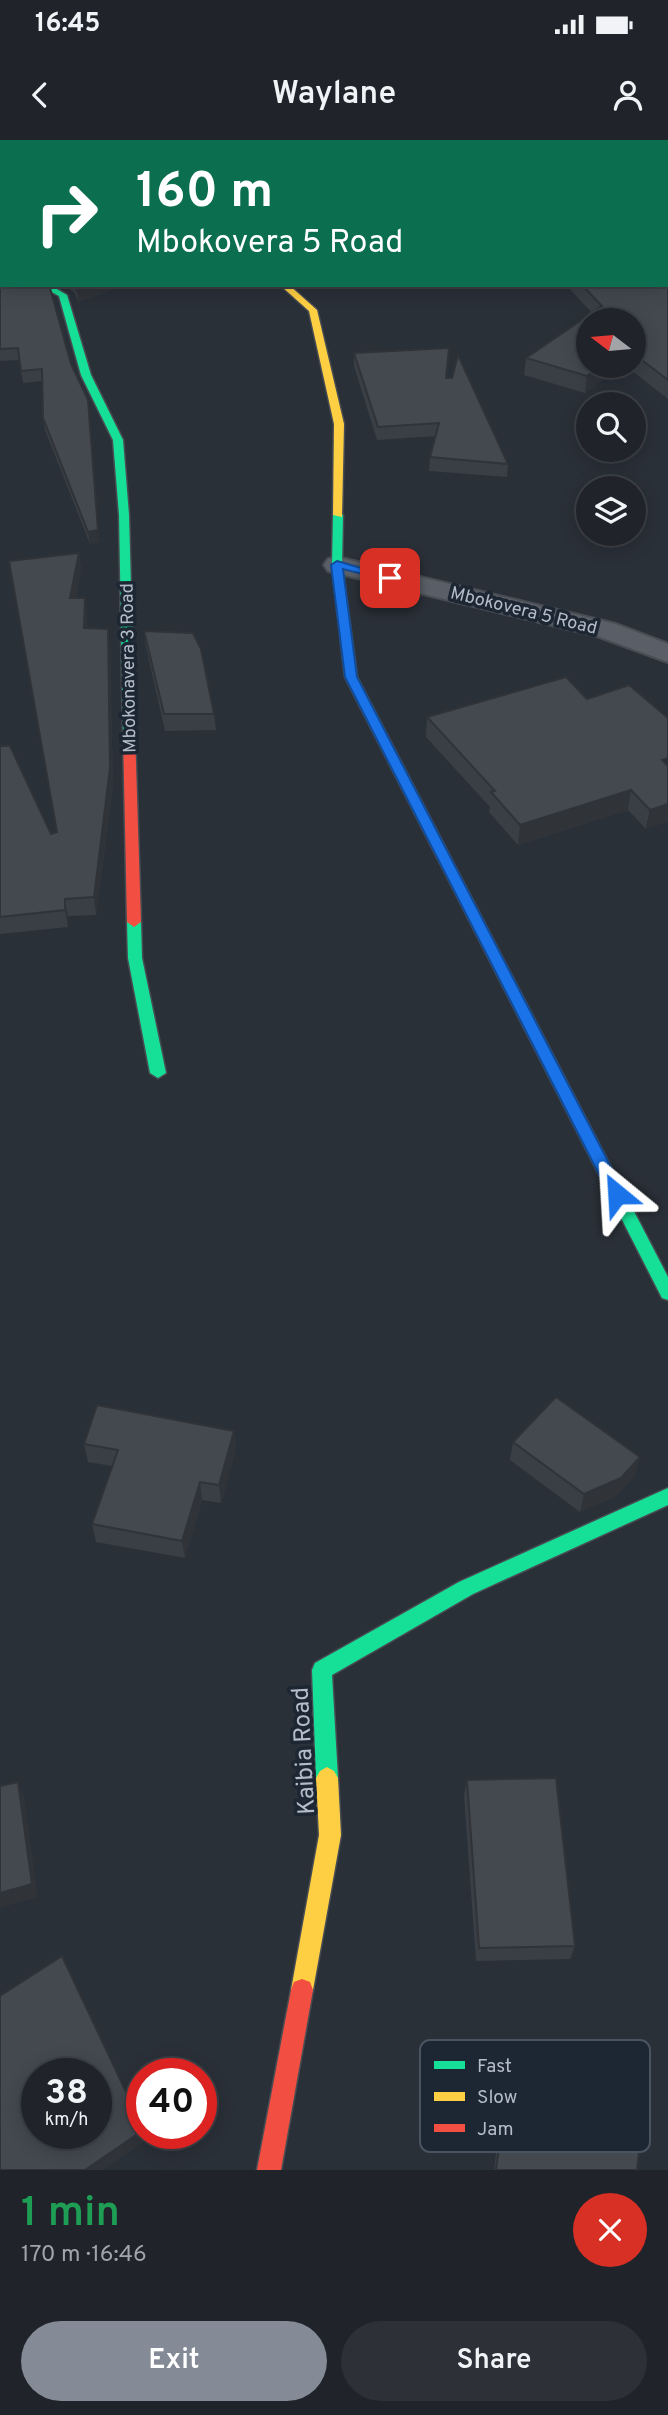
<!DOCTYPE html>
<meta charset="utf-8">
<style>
:root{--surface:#20242a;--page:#2d3036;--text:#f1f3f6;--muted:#a2a4a8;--line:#3d4147;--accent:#848b96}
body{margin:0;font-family:Overpass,sans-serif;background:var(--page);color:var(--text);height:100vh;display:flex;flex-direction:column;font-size:26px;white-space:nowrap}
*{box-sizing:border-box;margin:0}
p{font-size:23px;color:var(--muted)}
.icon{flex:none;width:38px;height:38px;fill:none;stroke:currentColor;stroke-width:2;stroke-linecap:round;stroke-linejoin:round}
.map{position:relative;height:2030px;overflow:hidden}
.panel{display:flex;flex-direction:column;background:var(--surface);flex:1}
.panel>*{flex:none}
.guide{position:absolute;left:0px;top:0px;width:668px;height:147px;box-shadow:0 4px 18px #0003,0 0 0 2px var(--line);background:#0b6e4f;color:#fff;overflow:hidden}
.needle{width:46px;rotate:286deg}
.tools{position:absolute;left:576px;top:168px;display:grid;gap:14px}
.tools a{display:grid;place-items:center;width:70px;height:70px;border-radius:50%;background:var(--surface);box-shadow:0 4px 18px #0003,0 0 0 2px var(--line);font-size:35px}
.speed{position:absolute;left:21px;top:1918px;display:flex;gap:14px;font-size:35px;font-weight:700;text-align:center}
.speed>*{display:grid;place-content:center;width:91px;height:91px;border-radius:50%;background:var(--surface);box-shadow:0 4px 18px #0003,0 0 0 2px var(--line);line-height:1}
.speed small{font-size:18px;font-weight:400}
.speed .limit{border:10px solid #d22;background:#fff;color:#111}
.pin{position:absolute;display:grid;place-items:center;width:60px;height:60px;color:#fff;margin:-30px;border-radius:14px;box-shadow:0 4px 10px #0006}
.me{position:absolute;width:77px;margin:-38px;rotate:333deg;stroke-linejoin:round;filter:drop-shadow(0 0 5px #0008)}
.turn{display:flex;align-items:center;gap:24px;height:147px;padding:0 21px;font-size:32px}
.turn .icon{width:91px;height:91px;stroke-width:2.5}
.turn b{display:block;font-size:49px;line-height:60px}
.round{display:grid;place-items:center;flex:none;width:74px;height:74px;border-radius:37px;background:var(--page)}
.overview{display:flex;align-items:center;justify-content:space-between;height:119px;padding:0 21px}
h1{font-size:42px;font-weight:600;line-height:52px;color:#1e9e55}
.button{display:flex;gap:14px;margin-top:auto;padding:14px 21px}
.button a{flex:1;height:80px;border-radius:42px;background:var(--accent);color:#fff;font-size:28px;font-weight:600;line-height:80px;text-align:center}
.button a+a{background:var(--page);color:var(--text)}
.status{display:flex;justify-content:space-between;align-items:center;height:49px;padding:0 35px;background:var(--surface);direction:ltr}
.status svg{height:19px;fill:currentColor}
header{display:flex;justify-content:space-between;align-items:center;height:91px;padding:0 21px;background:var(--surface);font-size:32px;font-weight:600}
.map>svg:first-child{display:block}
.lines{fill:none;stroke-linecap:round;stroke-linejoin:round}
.street-casing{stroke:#484c53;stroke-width:4}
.fast-casing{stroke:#484c53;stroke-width:3}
.slow-casing{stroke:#484c53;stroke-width:3}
.jam-casing{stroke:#484c53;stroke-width:3}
.street{fill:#5a5e66;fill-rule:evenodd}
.fast{fill:#16e098;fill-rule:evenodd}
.slow{fill:#ffcf43;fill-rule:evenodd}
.jam{fill:#f24e42;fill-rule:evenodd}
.wall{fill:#3a3f45}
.shaded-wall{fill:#303338}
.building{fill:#444950;stroke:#303338;stroke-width:2;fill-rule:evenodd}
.route{fill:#1a73e8;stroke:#114b97;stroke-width:2}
.labels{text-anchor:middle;stroke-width:7;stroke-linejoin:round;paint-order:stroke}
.far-street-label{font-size:18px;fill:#b4bcc9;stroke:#1d2633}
.near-street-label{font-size:24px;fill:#b4bcc9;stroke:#1d2633}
.key{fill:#1d2633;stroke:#4a5360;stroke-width:2}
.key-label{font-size:19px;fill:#b4bcc9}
</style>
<div class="status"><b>16:45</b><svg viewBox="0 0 49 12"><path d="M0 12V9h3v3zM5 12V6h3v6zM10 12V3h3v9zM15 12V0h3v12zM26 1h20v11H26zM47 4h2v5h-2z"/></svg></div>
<header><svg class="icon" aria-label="back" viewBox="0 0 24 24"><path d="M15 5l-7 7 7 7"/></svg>Waylane<svg class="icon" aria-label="person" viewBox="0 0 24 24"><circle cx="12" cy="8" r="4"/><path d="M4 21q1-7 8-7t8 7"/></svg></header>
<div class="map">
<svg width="668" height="2030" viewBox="0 0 668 2030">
<rect width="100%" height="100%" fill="#2a3038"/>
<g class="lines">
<!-- street casing -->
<g class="street-casing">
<g id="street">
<rect x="667" y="30" width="1" height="10"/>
<path d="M 337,417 L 616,484 L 668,504 L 668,522 L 597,496 L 328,431 L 324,425 L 328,419 Z"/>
</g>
</g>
<!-- fast casing -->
<g class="fast-casing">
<g id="fast">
<path d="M 39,145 L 50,145 L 67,155 L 91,235 L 123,300 L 129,375 L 135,592 L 129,596 L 123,592 L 119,375 L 113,300 L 81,235 L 59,156 Z"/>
<path d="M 338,372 L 343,375 L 342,425 L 357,537 L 668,1137 L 668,1160 L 662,1158 L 345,537 L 332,425 L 333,375 Z"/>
<path d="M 134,777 L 141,782 L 142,818 L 166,933 L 158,938 L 150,933 L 128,818 L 127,782 Z"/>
<path d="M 668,1348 L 668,1365 L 473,1454 L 332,1535 L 338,1638 L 334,1645 L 327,1649 L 320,1645 L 316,1638 L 312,1530 L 315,1523 L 459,1442 Z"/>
</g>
</g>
<!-- slow casing -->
<g class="slow-casing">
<g id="slow">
<path d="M 280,145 L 289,145 L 317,170 L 344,284 L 342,377 L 333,375 L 334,284 L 309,171 Z"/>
<path d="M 327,1627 L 334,1631 L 338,1638 L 341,1695 L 313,1850 L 310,1858 L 302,1861 L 294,1858 L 291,1850 L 319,1695 L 316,1638 L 320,1631 Z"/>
</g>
</g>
<!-- jam casing -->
<g class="jam-casing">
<g id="jam">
<path d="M 129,588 L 135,592 L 141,782 L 134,787 L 127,782 L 123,592 Z"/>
<path d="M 302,1839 L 310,1842 L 313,1850 L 281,2030 L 257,2030 L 291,1850 L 294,1842 Z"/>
</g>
</g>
<!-- street -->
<use href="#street" class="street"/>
<!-- fast -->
<use href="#fast" class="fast"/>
<!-- slow -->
<use href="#slow" class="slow"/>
<!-- jam -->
<use href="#jam" class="jam"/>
</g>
<!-- wall -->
<g class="wall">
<path d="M 488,0 L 594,0 L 596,2 L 490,2 Z"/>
<path d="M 0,122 L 46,145 L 100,402 L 90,404 L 45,290 L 43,278 L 42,241 L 23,243 L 19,220 L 0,221 Z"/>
<path d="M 668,131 L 668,259 L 626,226 L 634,226 L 634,180 L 588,226 L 622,226 L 585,253 L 524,235 L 526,218 L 592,173 L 566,145 L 667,145 Z"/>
<path d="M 64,145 L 125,145 L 78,162 L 75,153 Z"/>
<path d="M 449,208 L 447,238 L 508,324 L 507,337 L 429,331 L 430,317 L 436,296 L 377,300 L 354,226 L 354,213 Z"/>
<path d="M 79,413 L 81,429 L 76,458 L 85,458 L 87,474 L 87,488 L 110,506 L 113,645 L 96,775 L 68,776 L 68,787 L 0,794 L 0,606 L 51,694 L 56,692 Z"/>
<path d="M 144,491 L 214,574 L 216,590 L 165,591 L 146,507 Z"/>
<path d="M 587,559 L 668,578 L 646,689 L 628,670 L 518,705 L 489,672 L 490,667 L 426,597 L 427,577 Z"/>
<path d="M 234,1291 L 236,1309 L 221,1363 L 202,1360 L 185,1418 L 96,1402 L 92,1384 L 112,1326 L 88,1322 L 84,1304 Z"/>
<path d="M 513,1302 L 635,1335 L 616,1356 L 580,1372 L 510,1320 Z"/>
<path d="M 467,1640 L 575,1806 L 570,1819 L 476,1821 L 464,1655 Z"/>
<path d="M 504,1970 L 637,2030 L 494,2030 L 500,1979 Z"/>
</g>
<!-- shaded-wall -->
<g class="shaded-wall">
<path d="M 236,0 L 270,0 L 271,2 L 228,2 Z"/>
<rect x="0" y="22" width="2" height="11"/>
<path d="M 2,64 L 2,76 L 0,76 L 0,65 Z"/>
<rect x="667" y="80" width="1" height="15"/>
<path d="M 92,145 L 125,145 L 78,162 L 77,151 Z"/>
<path d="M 601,226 L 622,226 L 585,253 L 587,236 Z"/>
<path d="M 90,272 L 100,402 L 90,404 L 88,392 Z"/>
<path d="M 79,413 L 81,429 L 73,475 L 70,458 Z"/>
<path d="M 85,458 L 87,474 L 86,505 L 84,488 Z"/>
<path d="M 108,489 L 110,506 L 113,645 L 96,775 L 94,757 Z"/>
<path d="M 631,650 L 628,670 L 518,705 L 520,685 Z"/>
<path d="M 668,664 L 668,682 L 646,689 L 650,670 Z"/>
<path d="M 65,759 L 68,776 L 68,787 L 65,770 Z"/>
<path d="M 234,1291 L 236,1309 L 221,1363 L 219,1345 Z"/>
<path d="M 640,1317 L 635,1335 L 616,1356 L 580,1372 L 584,1354 Z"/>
<path d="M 200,1342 L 202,1360 L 185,1418 L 182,1401 Z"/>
<path d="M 18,1642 L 24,1656 L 38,1757 L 0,1768 L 0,1753 Z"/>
<path d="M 142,1991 L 142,1993 L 145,1993 L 148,1999 L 103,2030 L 85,2030 Z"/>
</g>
<!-- building -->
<g class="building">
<path d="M 0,0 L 236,0 L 228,1 L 229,2 L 2,2 L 2,22 L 0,22 Z"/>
<path d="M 501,0 L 594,0 L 596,2 L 503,2 Z"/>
<path d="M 2,34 L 2,64 L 0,65 L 0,35 Z"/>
<path d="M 0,89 L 2,89 L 2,107 L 0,106 Z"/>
<path d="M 2,121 L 2,145 L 46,145 L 50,148 L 71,224 L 88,260 L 98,390 L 88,392 L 43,278 L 42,229 L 21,231 L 18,208 L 0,209 L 0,122 Z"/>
<path d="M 667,130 L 668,131 L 668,240 L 634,214 L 634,180 L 588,180 L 588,226 L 601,226 L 587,236 L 526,218 L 602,166 L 582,145 L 667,145 Z"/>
<path d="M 75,145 L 92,145 L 77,151 Z"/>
<path d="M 449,208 L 446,238 L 452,238 L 458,215 L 508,324 L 430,317 L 439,283 L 378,287 L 354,213 Z"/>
<path d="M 79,413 L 70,458 L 85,458 L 84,488 L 108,489 L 110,628 L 94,757 L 65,759 L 65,770 L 0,777 L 0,606 L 10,606 L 51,694 L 57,692 L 9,421 Z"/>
<path d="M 144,491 L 193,493 L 201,509 L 214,574 L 164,574 Z"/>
<path d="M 566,537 L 587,559 L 629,545 L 668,578 L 668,618 L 662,620 L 668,626 L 668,664 L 650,670 L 631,650 L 520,685 L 491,652 L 495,651 L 427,577 Z"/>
<path d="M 556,1257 L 640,1317 L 621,1338 L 584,1354 L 513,1302 Z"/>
<path d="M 97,1265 L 234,1291 L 219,1345 L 200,1342 L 182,1401 L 92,1384 L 118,1310 L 84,1304 Z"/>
<path d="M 556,1638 L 575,1806 L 479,1808 L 467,1640 Z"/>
<path d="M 18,1642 L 32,1744 L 0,1753 L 0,1646 Z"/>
<path d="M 62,1816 L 142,1986 L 142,1991 L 85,2030 L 0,2030 L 0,1856 ZM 37,1934 L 96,1934 L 96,1993 L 37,1993 Z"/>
<path d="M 504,1970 L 640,2004 L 637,2030 L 496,2030 Z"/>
</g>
<!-- route -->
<path class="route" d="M 337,421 L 396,438 L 390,441 L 343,429 L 357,537 L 625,1054 L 623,1059 L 611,1059 L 609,1054 L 345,537 L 331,425 Z"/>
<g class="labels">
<!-- far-street labels -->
<g class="far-street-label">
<text transform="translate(524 470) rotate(14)" y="6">Mbokovera 5 Road</text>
<text transform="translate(128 528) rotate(-91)" y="6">Mbokonavera 3 Road</text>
</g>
<!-- near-street labels -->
<g class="near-street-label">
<text transform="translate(303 1611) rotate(-93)" y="8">Kaibia Road</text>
</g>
</g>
<!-- legend -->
<rect x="420" y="1900" width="230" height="112" rx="10" class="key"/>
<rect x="434" y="1921" width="31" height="8" fill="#16e098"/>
<rect x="434" y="1952" width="31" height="9" fill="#ffcf43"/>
<rect x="434" y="1984" width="31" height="8" fill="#f24e42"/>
<g class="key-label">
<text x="477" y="1932">Fast</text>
<text x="477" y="1963">Slow</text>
<text x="477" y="1995">Jam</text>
</g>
</svg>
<div class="tools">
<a><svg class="needle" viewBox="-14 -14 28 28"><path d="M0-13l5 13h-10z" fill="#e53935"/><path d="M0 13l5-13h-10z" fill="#a2a4a8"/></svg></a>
<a><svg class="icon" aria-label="search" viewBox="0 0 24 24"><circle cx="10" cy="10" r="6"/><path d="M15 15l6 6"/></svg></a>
<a><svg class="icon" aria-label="layers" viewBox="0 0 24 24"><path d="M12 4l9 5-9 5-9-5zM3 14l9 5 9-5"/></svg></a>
</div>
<div class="speed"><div>38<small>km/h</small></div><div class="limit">40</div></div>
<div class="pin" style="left:390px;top:438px;background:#d93025"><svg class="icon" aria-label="arrive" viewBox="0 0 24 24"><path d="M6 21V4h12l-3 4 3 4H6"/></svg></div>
<svg class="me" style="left:617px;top:1054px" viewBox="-20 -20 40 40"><path d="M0-17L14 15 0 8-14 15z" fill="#1a73e8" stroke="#fff" stroke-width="4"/></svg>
<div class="guide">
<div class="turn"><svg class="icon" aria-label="right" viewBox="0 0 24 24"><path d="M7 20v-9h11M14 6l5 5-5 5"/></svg><div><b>160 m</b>Mbokovera 5 Road</div></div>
</div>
</div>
<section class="panel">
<div class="overview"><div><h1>1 min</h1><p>170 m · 16:46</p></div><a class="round" style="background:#d93025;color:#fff"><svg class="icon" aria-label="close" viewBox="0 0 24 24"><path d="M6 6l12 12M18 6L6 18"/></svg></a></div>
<div class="button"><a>Exit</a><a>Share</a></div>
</section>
